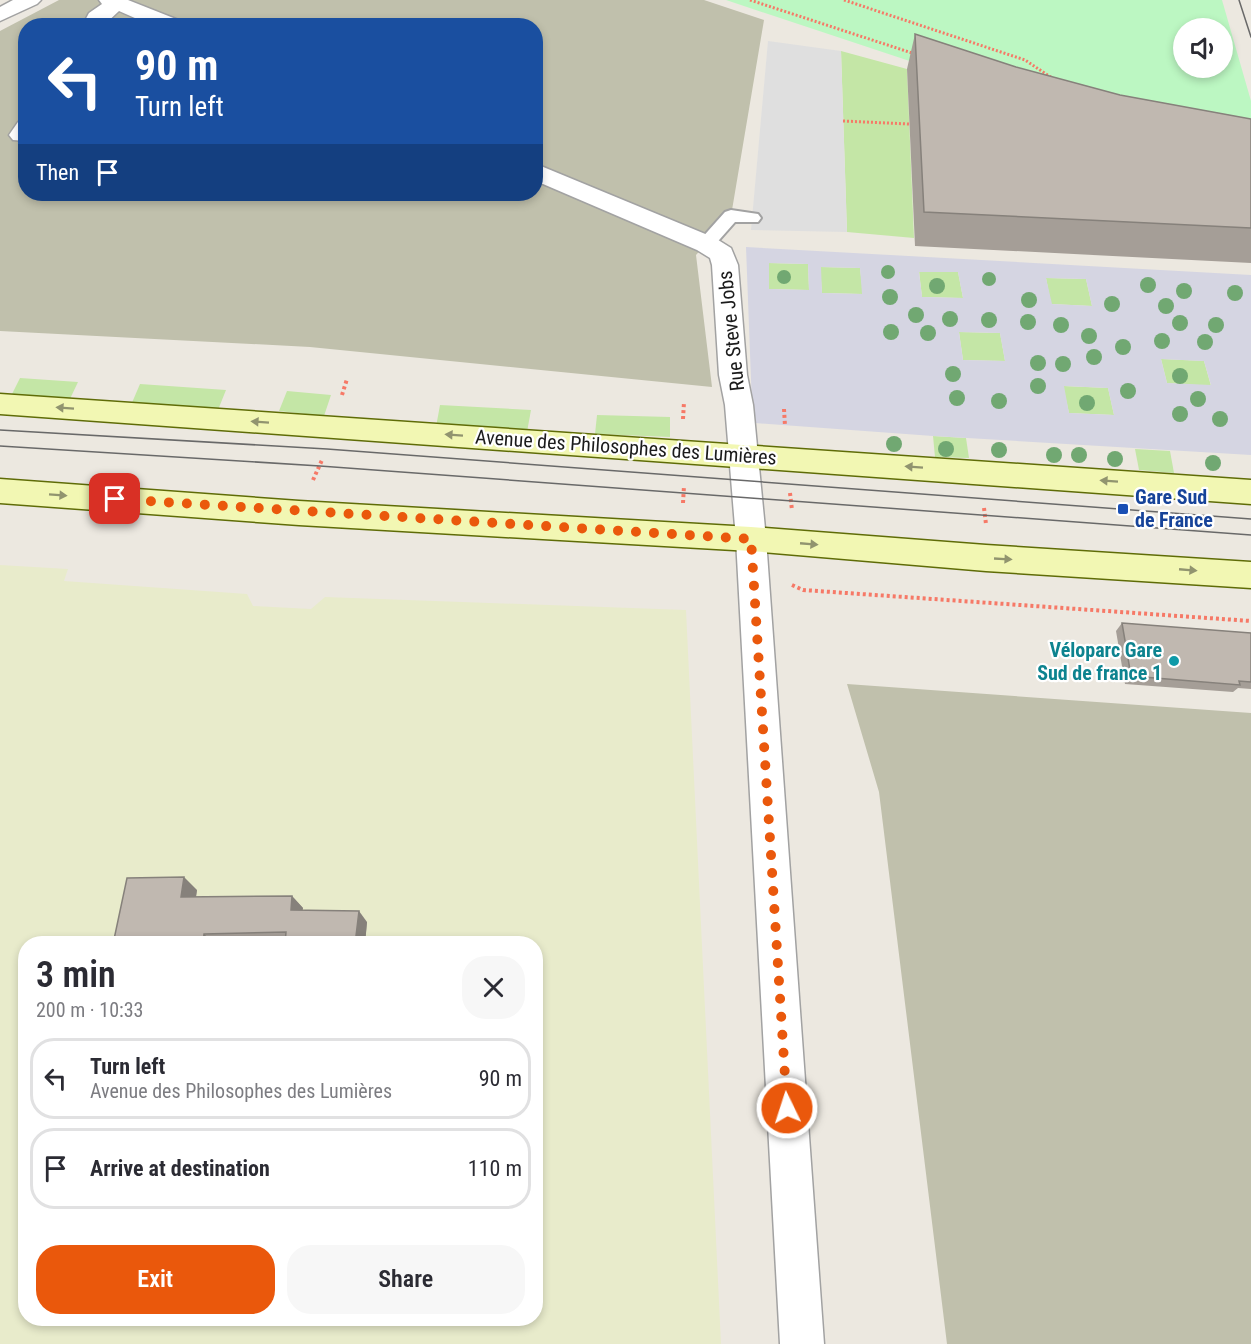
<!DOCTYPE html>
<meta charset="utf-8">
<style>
:root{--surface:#fff;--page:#f7f7f7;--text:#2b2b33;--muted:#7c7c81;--line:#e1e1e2;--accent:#ea580c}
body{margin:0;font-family:"Roboto Condensed",sans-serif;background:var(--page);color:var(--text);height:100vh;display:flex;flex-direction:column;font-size:22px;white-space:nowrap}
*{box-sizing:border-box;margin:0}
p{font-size:20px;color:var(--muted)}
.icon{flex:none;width:33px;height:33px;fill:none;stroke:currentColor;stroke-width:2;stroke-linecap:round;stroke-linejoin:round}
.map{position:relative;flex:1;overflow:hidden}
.side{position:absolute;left:18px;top:936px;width:525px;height:390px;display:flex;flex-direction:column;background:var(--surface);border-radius:24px;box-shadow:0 3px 9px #0003}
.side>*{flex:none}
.hud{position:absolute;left:18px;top:18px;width:525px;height:183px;border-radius:24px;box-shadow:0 3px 9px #0003;background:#1a4fa0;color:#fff;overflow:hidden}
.controls{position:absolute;left:1173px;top:18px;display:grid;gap:12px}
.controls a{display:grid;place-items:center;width:60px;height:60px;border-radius:50%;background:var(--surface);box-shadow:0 3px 9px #0003;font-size:30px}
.pin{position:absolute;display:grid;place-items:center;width:51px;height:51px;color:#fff;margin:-26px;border-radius:12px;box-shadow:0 3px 9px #0006}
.me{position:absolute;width:66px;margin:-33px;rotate:356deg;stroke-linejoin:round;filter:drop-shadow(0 0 4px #0008)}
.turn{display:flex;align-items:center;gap:21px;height:126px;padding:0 18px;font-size:27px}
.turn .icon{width:78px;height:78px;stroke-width:2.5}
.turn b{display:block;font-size:42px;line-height:51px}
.then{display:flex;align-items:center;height:57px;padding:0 18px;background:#0003;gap:12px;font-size:22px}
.round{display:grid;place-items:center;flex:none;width:63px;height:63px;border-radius:24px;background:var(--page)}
.summary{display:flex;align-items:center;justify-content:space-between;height:102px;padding:0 18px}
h1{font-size:36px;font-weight:600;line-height:45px}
.primary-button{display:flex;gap:12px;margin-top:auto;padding:12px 18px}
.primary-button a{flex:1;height:69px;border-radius:24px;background:var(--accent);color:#fff;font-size:24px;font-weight:600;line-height:69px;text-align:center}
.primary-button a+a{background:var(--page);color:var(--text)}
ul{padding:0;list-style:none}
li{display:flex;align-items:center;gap:18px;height:81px;margin:0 12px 9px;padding:0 6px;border:3px solid var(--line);border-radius:24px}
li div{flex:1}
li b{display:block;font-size:22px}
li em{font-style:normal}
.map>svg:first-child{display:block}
.construction{fill:#c0c0ac;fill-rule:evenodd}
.farmland{fill:#e8ebcb;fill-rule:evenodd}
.grass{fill:#c4e6a6}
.park{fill:#bcf7c2;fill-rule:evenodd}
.parking{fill:#dfdfdf}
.plaza{fill:#d5d5e2;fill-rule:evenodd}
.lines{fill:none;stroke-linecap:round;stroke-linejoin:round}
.lane-casing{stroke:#a2a2a2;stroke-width:4}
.street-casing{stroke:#a2a2a2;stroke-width:3}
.secondary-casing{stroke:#5f6c07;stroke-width:3}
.path-far1{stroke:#f67967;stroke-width:3;stroke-dasharray:2 2;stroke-linecap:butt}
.path{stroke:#f67967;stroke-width:4;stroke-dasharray:3 3;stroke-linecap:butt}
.lane{fill:#fff;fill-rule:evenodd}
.street{fill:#fff;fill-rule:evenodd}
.secondary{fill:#f2f7b3;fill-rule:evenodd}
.tram{stroke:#696969;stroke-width:1.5}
.tree{fill:#71a872}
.wall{fill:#a59e97}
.shaded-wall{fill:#86817b}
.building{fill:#c0b8b0;stroke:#86817b;stroke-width:1.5}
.oneway{fill:#91946f}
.route{stroke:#ea580c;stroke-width:10;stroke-dasharray:0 18}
.transit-dot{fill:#1a4fb4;stroke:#fff;stroke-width:2}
.culture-dot{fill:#0f9aa8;stroke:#fff;stroke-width:2}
.labels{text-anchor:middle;stroke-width:4.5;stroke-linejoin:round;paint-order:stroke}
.street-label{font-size:20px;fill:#1b1b1b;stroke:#fff}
.transit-label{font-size:20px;font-weight:bold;fill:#164399;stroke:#fff;text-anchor:start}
.culture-label{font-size:20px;font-weight:bold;fill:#0d838f;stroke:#fff;text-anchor:end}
</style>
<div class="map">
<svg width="1251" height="1344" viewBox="0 0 1251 1344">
<rect width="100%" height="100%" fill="#ece8e0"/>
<!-- construction -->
<g class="construction">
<path d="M 59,0 L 704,0 L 764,20 L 731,216 L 696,255 L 712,387 L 310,347 L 0,331 L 0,31 ZM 26,26 L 536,26 L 536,194 L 26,194 Z"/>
<path d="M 847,684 L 1251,713 L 1251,1344 L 947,1344 L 879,792 Z"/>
</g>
<!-- farmland -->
<path class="farmland" d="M 0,565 L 68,569 L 64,581 L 247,594 L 253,606 L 311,609 L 325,597 L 686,610 L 721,1344 L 0,1344 ZM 26,944 L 536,944 L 536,1318 L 26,1318 Z"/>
<!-- grass -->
<g class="grass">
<path d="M 841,51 L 907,69 L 914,238 L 847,232 Z"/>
<path d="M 768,263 L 808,264 L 809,290 L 769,289 Z"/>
<path d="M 820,267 L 860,268 L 863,294 L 822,293 Z"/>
<path d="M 919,271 L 958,272 L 963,298 L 922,297 Z"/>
<path d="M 1046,278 L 1086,279 L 1092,306 L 1051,304 Z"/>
<path d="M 959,332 L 1000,333 L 1005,361 L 963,360 Z"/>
<path d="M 1161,359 L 1204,361 L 1211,386 L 1167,383 Z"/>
<path d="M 20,378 L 78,382 L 69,401 L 10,398 Z"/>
<path d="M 140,384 L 226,390 L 218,410 L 131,405 Z"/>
<path d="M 1063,386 L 1108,388 L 1114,415 L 1069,413 Z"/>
<path d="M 287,391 L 331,395 L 324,416 L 279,411 Z"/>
<path d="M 440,405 L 531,410 L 527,432 L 436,427 Z"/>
<path d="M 597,415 L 670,417 L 670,437 L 595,434 Z"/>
<path d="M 933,436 L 966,438 L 969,458 L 935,457 Z"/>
<path d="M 1135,449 L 1170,451 L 1174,473 L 1139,470 Z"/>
</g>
<!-- park -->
<path class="park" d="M 726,0 L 1222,0 L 1251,101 L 1251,149 L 1036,103 ZM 1184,28 L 1222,28 L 1222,68 L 1184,68 Z"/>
<!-- parking -->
<path class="parking" d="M 768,41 L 841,51 L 847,232 L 751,230 Z"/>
<!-- plaza -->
<path class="plaza" d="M 746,247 L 1251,275 L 1251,455 L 933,436 L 755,423 L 752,406 ZM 769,263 L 808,264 L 809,290 L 769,289 ZM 821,267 L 860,268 L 862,294 L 822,293 ZM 919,272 L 958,272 L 963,298 L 922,297 ZM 1046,278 L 1086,279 L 1092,306 L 1052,304 ZM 959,332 L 1000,333 L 1005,361 L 963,360 ZM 1161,359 L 1204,361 L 1211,385 L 1167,383 ZM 1064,386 L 1108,388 L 1114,415 L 1069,413 Z"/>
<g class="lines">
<!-- lane casing -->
<g class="lane-casing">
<path id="lane" d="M 731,210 L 758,214 L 761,218 L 758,222 L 735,222 L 712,248 L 700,248 L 697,244 L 700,240 L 725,212 Z"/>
</g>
<!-- street casing -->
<g class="street-casing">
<g id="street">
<path d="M 13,0 L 41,0 L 37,4 L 0,21 L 0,7 Z"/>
<path d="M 99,0 L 128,0 L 181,21 L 183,26 L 153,26 L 119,11 L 103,26 L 82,26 L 89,13 L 102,4 Z"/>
<path d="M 26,120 L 26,141 L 13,140 L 9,135 L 18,122 Z"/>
<path d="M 536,164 L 715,238 L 731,248 L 738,265 L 747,375 L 753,405 L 766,539 L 824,1344 L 780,1344 L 736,539 L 725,405 L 719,375 L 712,265 L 710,258 L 697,250 L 536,181 Z"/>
</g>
</g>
<!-- secondary casing -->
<g class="secondary-casing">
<g id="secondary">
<path d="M 0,394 L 1251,480 L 1251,504 L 0,414 Z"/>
<path d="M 0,479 L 299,501 L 751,527 L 986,545 L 1251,562 L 1251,588 L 986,571 L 751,551 L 299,525 L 0,503 Z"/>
</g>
</g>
<!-- path-far1 -->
<g class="path-far1">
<path d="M 750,0 L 915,54"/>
<path d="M 844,0 L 1025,60 L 1052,78"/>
<path d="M 843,121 L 909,124"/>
</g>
<!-- path -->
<g class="path">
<path d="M 342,395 L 347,379"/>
<path d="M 784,409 L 785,426"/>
<path d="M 683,419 L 684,402"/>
<path d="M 313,480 L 322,460"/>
<path d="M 790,493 L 792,510"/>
<path d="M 683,503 L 684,486"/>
<path d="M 984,508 L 986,524"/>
<path d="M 792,585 L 803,590 L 1251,621"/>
</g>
<!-- lane -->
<use href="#lane" class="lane"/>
<!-- street -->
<use href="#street" class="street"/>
<!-- secondary -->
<use href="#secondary" class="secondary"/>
<!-- tram -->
<g class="tram">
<path d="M 1239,0 L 1251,37"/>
<path d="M 0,430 L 327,449 L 1251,519"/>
<path d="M 0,446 L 320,466 L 1251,535"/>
</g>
</g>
<!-- trees -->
<g class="tree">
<circle cx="888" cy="272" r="7"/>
<circle cx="784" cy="277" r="7"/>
<circle cx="989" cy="279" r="7"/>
<circle cx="1148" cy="285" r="8"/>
<circle cx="937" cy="286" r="8"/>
<circle cx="1184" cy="291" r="8"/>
<circle cx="1235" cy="293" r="8"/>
<circle cx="890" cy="297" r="8"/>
<circle cx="1029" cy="300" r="8"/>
<circle cx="1112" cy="304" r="8"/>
<circle cx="1166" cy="306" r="8"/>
<circle cx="916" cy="315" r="8"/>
<circle cx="950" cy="319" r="8"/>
<circle cx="989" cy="320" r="8"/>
<circle cx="1028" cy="322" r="8"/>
<circle cx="1180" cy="323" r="8"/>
<circle cx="1061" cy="325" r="8"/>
<circle cx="1216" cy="325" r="8"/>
<circle cx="891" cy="332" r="8"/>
<circle cx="928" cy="333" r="8"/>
<circle cx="1089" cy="336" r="8"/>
<circle cx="1162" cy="341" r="8"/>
<circle cx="1205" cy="342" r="8"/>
<circle cx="1123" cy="347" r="8"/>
<circle cx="1094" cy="357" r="8"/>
<circle cx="1038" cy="363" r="8"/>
<circle cx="1063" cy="364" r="8"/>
<circle cx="953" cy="374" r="8"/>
<circle cx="1180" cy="376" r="8"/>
<circle cx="1038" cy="386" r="8"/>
<circle cx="1128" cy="391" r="8"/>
<circle cx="957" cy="398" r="8"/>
<circle cx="1198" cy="399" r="8"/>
<circle cx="999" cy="401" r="8"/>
<circle cx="1087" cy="403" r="8"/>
<circle cx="1180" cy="414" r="8"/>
<circle cx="1220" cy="419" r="8"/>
<circle cx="894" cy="444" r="8"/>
<circle cx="946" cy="449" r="8"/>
<circle cx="999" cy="450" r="8"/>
<circle cx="1054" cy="455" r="8"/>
<circle cx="1079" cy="455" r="8"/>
<circle cx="1115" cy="459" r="8"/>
<circle cx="1213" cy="463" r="8"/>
</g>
<!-- wall -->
<g class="wall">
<path d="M 915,34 L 1016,67 L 1120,95 L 1251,119 L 1251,263 L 915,246 L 907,69 Z"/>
<path d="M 1122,623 L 1251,633 L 1251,689 L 1238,688 L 1233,692 L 1125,684 L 1116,631 Z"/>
<path d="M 197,890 L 196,897 L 292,896 L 303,908 L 302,910 L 367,922 L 365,944 L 113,944 Z"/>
</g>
<!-- shaded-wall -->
<g class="shaded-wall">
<path d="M 184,877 L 197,890 L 194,909 L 181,897 Z"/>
<path d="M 292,896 L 303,908 L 301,922 L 291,910 Z"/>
<path d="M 359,911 L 367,922 L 365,944 L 355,944 Z"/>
<path d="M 204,934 L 215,944 L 203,944 Z"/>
</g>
<!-- building -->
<g class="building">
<path d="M 915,34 L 1016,67 L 1120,95 L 1251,119 L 1251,228 L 924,212 Z"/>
<path d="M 1122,623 L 1251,633 L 1251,682 L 1239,681 L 1240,685 L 1131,676 Z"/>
<path d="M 184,877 L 181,897 L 292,896 L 291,910 L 359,911 L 355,944 L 285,944 L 286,932 L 204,934 L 203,944 L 113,944 L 127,878 Z"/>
</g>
<!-- one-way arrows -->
<defs><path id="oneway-solid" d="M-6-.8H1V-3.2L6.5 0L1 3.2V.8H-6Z" transform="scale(1.5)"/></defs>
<g class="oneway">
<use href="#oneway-solid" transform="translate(65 408) rotate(-176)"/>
<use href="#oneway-solid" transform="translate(260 422) rotate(-176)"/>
<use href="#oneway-solid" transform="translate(454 435) rotate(-176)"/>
<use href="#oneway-solid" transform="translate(914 467) rotate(-176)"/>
<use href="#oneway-solid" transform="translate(1109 481) rotate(-176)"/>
<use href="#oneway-solid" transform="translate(58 495) rotate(4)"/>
<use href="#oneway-solid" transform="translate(809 544) rotate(5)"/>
<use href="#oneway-solid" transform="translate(1003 559) rotate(3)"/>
<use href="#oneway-solid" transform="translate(1188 570) rotate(5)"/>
</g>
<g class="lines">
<!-- route -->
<path class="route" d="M 115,499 L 751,539 L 787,1108"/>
</g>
<!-- markers -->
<rect class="transit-dot" x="1117" y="503" width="12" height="12" rx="3"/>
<circle class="culture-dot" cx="1174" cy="661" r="6"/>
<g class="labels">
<!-- street labels -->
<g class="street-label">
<text transform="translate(731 331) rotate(-96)" y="7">Rue Steve Jobs</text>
<text transform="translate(626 447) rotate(4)" y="7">Avenue des Philosophes des Lumières</text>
</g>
<!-- transit labels -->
<g class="transit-label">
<text x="1135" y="504">Gare Sud<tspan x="1135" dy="23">de France</tspan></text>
</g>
<!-- culture labels -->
<g class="culture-label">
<text x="1162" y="657">Véloparc Gare<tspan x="1162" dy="23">Sud de france 1</tspan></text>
</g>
</g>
</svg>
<div class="controls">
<a><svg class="icon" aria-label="sound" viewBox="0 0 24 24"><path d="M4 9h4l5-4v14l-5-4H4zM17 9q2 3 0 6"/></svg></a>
</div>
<div class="pin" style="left:115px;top:499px;background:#d93025"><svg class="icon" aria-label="arrive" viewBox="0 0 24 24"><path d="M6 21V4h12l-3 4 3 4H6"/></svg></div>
<svg class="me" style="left:787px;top:1108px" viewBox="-20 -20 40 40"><circle r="17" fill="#ea580c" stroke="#fff" stroke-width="3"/><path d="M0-11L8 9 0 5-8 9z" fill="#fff"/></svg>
<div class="hud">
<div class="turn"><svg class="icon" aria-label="left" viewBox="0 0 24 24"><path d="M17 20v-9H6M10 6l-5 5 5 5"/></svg><div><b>90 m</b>Turn left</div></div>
<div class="then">Then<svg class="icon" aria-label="arrive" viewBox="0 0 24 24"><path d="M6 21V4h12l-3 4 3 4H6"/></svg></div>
</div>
<section class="side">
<div class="summary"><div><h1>3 min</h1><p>200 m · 10:33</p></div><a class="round"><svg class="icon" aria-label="close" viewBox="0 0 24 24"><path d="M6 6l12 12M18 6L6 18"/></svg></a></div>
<ul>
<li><svg class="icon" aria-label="left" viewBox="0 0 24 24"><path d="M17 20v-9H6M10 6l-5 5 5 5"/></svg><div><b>Turn left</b><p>Avenue des Philosophes des Lumières</p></div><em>90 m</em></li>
<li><svg class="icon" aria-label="arrive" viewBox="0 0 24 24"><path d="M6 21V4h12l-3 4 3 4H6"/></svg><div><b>Arrive at destination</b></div><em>110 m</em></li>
</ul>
<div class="primary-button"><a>Exit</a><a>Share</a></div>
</section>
</div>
